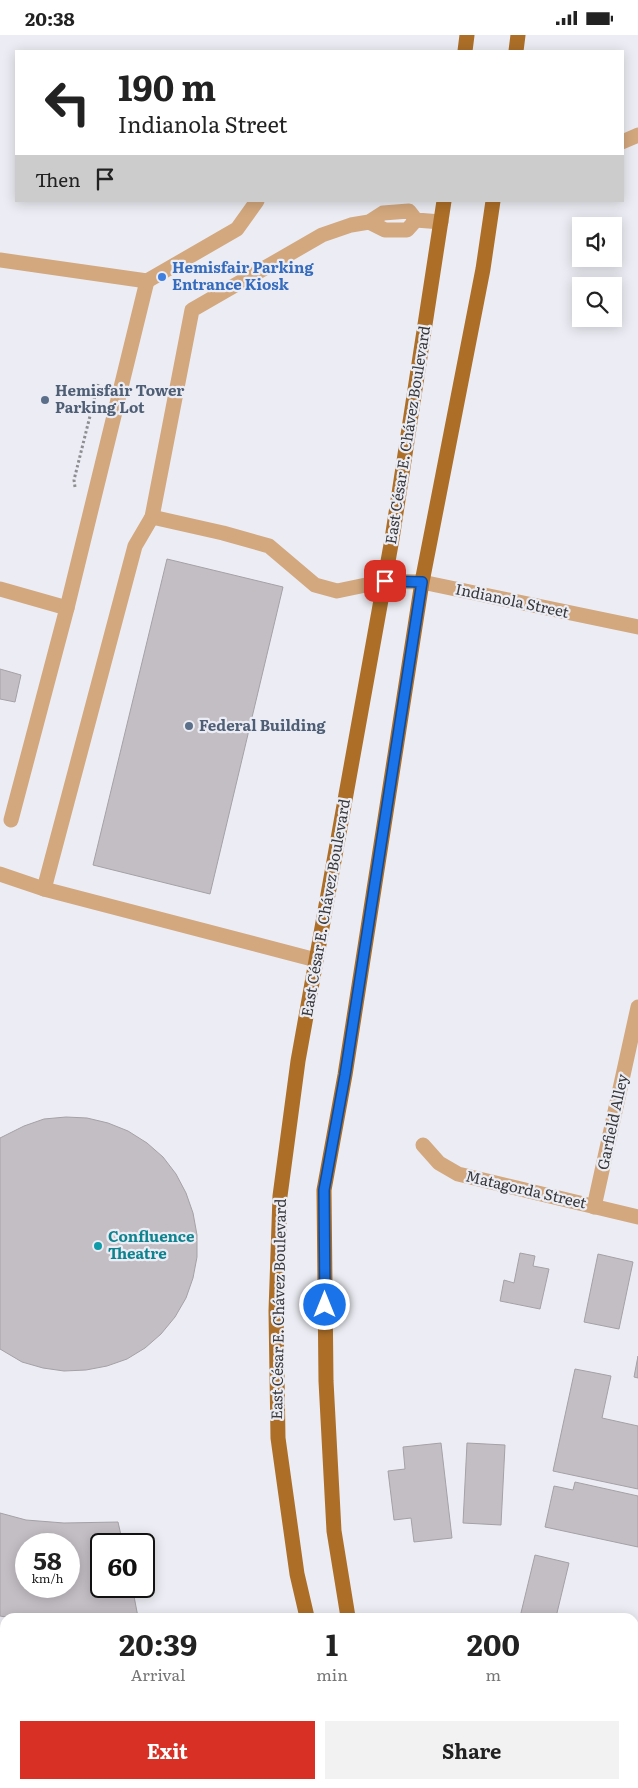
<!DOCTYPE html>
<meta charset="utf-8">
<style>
:root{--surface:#fff;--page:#f2f2f2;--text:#222;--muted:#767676;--accent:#d93025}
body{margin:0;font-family:Literata,serif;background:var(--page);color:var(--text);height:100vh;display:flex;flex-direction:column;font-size:19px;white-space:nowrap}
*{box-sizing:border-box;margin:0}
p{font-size:16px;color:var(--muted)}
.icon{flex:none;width:28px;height:28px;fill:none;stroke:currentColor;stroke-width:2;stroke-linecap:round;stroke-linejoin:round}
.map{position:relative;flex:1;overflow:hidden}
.details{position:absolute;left:0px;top:1578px;width:639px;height:176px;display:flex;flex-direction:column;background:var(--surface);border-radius:15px 15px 0 0;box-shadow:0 2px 12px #0003}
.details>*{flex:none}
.guide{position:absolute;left:15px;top:15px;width:609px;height:152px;border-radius:0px;box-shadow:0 2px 12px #0003;background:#fff;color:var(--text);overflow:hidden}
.controls{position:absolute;left:572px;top:182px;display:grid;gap:10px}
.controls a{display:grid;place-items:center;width:50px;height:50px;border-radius:0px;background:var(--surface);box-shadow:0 2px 12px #0003;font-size:25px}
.speed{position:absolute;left:15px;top:1498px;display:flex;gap:10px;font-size:25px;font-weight:700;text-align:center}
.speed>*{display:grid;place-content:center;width:65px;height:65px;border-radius:50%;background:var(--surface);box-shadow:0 2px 12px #0003;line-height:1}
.speed small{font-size:12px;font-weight:400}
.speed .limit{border:2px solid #111;border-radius:8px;background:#fff;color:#111}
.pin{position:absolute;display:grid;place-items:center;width:42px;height:42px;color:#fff;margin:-21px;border-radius:10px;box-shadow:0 2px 8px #0006}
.me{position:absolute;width:55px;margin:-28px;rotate:0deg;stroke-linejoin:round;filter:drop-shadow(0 0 4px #0008)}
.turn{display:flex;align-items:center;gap:18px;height:105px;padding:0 20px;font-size:22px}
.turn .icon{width:65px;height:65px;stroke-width:2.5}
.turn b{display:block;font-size:35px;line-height:42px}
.then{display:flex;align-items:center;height:48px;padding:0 20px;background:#0003;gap:10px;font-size:19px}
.eta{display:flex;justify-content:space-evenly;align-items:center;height:85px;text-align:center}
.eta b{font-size:30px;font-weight:700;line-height:35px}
.action{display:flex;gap:10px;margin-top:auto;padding:10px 20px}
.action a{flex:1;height:58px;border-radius:0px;background:var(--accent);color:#fff;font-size:20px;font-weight:700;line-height:58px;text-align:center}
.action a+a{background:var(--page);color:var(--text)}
.status{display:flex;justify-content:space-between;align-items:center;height:35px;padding:0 25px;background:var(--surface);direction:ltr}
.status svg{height:14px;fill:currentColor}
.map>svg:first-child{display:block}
.building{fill:#c3bec4;stroke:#a5a1a6;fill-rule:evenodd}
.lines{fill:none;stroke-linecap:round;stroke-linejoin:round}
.path{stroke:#8d8d92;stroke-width:3;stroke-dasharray:2.5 2.5;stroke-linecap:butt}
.minor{stroke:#d3a87e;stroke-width:15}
.major{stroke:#ad6f28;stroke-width:15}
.route-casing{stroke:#114b97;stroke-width:12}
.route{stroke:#1a73e8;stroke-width:9}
.shop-dot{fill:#3f7fe0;stroke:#ecedf4;stroke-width:2}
.service-dot{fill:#5c6f8a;stroke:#ecedf4;stroke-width:2}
.culture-dot{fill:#0f9aa8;stroke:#ecedf4;stroke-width:2}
.labels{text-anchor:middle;stroke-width:4.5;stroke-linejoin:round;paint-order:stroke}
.shop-label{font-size:15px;font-weight:bold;fill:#366cbe;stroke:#ecedf4;text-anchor:start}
.service-label{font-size:15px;font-weight:bold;fill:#4e5e75;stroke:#ecedf4;text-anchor:start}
.street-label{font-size:15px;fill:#39393c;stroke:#ecedf4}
.culture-label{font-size:15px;font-weight:bold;fill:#0d838f;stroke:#ecedf4;text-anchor:start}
</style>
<div class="status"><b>20:38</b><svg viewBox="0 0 49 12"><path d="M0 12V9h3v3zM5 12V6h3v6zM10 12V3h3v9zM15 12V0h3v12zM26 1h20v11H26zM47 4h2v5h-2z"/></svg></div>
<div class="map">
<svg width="638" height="1753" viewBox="0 0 638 1753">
<rect width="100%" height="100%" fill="#ecedf4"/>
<!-- building -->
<g class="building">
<path d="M 167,524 L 283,552 L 210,859 L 93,830 Z"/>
<path d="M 0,634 L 21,640 L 15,667 L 0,664 Z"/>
<path d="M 66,1082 L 87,1083 L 108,1088 L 128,1096 L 147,1108 L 163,1122 L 176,1139 L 186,1158 L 193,1178 L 197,1200 L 197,1222 L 193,1243 L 186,1263 L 175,1282 L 161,1299 L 145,1313 L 127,1324 L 107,1331 L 86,1335 L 64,1336 L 43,1333 L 22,1327 L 0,1314 L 0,1103 L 24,1091 L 44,1084 Z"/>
<path d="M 520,1218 L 535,1221 L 533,1231 L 549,1234 L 540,1274 L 500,1266 L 504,1245 L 514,1248 Z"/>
<path d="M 598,1219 L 633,1227 L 619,1294 L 584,1287 Z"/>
<path d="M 638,1321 L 638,1343 L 634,1342 Z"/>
<path d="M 575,1334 L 611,1341 L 602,1383 L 638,1391 L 638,1454 L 553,1436 Z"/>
<path d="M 441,1408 L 452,1503 L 414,1507 L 411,1483 L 394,1485 L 388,1436 L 405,1434 L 403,1412 Z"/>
<path d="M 467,1408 L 505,1410 L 501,1490 L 463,1488 Z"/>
<path d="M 575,1447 L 638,1461 L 638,1512 L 545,1492 L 554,1451 L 573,1455 Z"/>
<path d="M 0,1478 L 26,1485 L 64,1488 L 118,1487 L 123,1509 L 101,1509 L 101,1551 L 132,1551 L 138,1582 L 6,1582 L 0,1581 ZM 26,1509 L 69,1509 L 69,1551 L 26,1551 Z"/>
<path d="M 535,1520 L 569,1528 L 556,1582 L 520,1582 Z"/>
<path d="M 0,1659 L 5,1661 L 5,1749 L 114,1749 L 113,1753 L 0,1753 Z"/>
<path d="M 159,1749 L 206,1749 L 206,1753 L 158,1753 Z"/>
<path d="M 225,1749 L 252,1749 L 270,1753 L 224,1753 Z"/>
</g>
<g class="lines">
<!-- path -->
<g class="path">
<path d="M 75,452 L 74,445 L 98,349"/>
<path d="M 217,1753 L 218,1749"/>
</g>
<!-- minor -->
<g class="minor">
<path d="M 622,107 L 638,100"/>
<path d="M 369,187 L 385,195 L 407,195 L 416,185"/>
<path d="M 0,225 L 147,246 L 237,194 L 257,166"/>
<path d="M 152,482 L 223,498 L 269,511 L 315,550 L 337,556 L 385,546 L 422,547 L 638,592"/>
<path d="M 0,554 L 67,573"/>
<path d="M 11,785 L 67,573 L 147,246"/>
<path d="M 0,839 L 44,854 L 316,925"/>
<path d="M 44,854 L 135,511 L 152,482 L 192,275 L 322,200 L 351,190 L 369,187 L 383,178 L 409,176 L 416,185 L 441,187"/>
<path d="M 423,1110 L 439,1128 L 458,1139 L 638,1182"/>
<path d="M 594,1172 L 638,972"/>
<path d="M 0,1603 L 5,1604"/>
<path d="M 0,1637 L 5,1638"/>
</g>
<!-- major -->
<g class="major">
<path d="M 465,16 L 467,0"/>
<path d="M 516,16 L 518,0"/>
<path d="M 307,1582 L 297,1539 L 278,1403 L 276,1276 L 280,1161 L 298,1026 L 392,504 L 444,166"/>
<path d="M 348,1582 L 334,1496 L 326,1346 L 324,1155 L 345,1040 L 422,547 L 483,234 L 493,166"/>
<path d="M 349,1749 L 351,1753"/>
<path d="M 392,1749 L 394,1753"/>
</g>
</g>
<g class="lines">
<!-- route casing -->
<g class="route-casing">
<path id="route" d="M 325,1270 L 324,1155 L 345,1040 L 422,547 L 385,546"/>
</g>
<!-- route -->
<use href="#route" class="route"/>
</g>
<!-- markers -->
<circle class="shop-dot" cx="162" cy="242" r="5"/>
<g class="service-dot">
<circle cx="45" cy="365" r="5"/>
<circle cx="189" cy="691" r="5"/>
</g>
<circle class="culture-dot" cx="98" cy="1211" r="5"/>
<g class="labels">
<!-- shop labels -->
<g class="shop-label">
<text x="172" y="238">Hemisfair Parking<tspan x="172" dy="17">Entrance Kiosk</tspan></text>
</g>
<!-- service labels -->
<g class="service-label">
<text x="55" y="361">Hemisfair Tower<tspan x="55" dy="17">Parking Lot</tspan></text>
<text x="199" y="696">Federal Building</text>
</g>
<!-- street labels -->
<g class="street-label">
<text transform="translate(408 400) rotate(-81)" y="5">East César E. Chávez Boulevard</text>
<text transform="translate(512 566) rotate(12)" y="5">Indianola Street</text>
<text transform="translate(326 873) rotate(-80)" y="5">East César E. Chávez Boulevard</text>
<text transform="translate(613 1087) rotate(-78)" y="5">Garfield Alley</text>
<text transform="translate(526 1155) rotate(13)" y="5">Matagorda Street</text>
<text transform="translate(279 1274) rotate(-89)" y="5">East César E. Chávez Boulevard</text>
</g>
<!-- culture labels -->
<g class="culture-label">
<text x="108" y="1207">Confluence<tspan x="108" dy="17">Theatre</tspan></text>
</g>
</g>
</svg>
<div class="controls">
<a><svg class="icon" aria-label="sound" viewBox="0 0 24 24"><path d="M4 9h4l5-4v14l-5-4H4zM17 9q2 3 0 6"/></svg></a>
<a><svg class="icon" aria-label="search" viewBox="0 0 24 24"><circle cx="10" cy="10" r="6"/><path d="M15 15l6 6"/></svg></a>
</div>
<div class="speed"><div>58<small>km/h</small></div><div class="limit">60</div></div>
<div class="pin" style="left:385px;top:546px;background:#d93025"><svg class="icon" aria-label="arrive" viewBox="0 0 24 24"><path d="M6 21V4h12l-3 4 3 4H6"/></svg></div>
<svg class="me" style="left:325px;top:1270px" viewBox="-20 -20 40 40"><circle r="17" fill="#1a73e8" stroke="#fff" stroke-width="3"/><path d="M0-11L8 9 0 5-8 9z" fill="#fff"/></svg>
<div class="guide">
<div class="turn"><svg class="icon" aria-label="left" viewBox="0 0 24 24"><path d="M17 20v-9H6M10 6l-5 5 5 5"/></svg><div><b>190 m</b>Indianola Street</div></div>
<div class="then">Then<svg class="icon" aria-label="arrive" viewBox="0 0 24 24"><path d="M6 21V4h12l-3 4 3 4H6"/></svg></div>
</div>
<section class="details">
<div class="eta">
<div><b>20:39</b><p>Arrival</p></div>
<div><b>1</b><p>min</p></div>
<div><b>200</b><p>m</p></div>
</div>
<div class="action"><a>Exit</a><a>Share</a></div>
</section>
</div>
